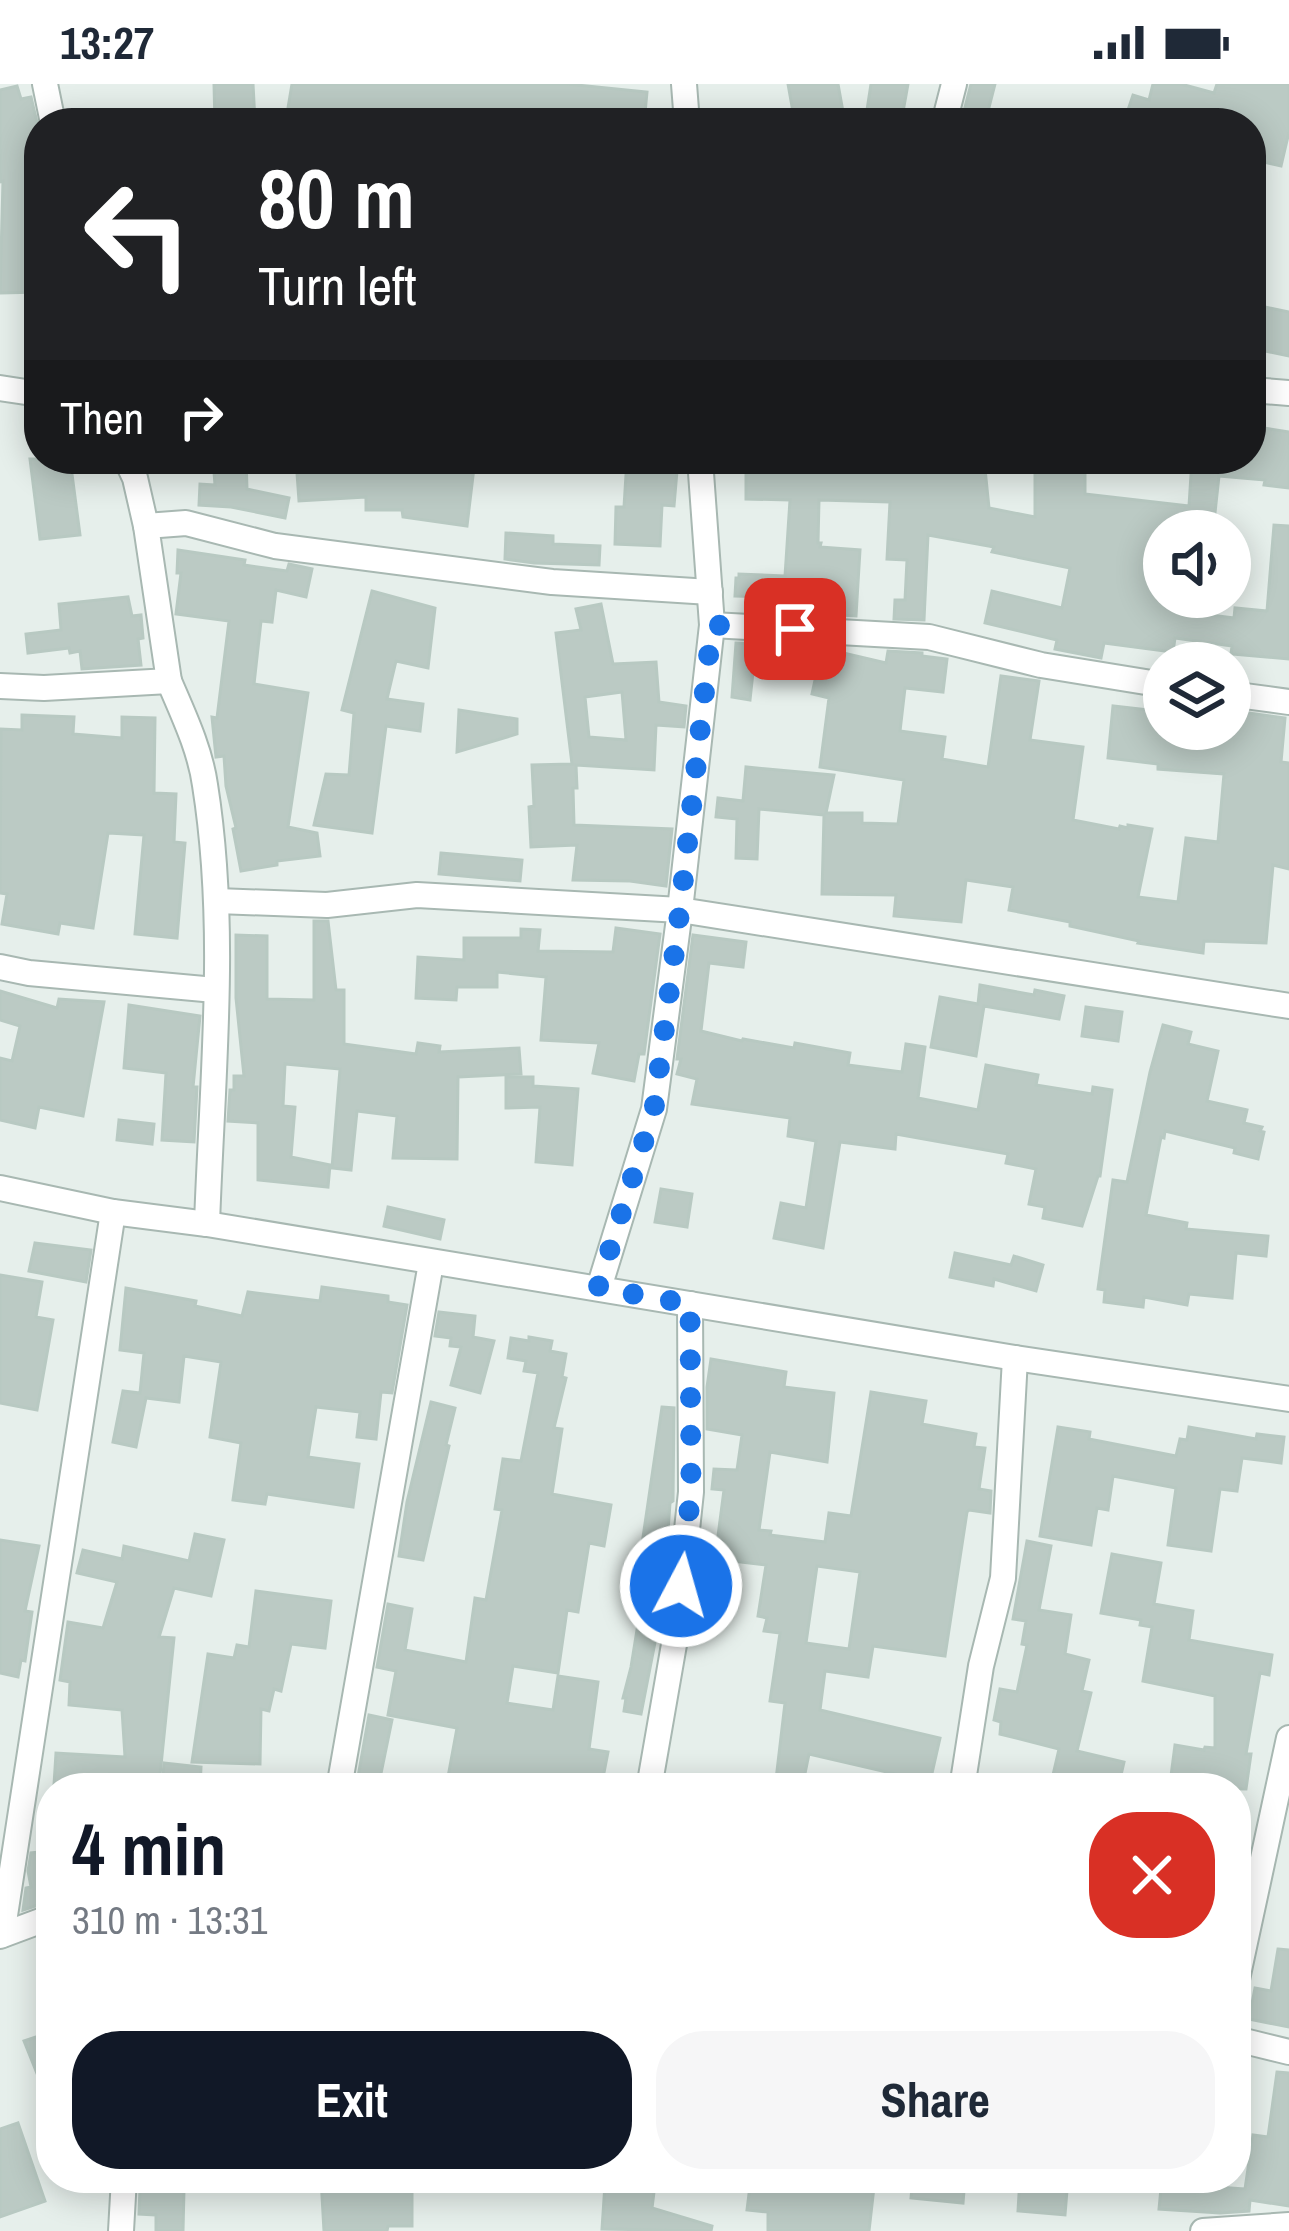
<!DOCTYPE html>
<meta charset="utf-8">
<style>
:root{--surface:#fff;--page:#f6f6f7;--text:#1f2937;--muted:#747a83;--accent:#111827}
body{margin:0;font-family:"Archivo Narrow",sans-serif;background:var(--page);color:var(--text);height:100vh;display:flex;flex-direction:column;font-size:45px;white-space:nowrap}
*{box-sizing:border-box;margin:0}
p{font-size:39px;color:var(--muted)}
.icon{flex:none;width:66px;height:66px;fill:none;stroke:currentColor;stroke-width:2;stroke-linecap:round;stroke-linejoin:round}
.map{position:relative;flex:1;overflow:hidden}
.drawer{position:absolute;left:36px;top:1689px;width:1215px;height:420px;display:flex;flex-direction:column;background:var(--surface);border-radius:48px;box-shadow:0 6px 30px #0003}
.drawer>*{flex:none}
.banner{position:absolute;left:24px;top:24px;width:1242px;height:366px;border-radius:48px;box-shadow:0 6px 30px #0003;background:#202124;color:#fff;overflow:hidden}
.fabs{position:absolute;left:1143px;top:426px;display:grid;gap:24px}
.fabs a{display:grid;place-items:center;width:108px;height:108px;border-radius:50%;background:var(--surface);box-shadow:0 6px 30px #0003;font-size:60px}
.pin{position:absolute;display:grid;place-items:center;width:102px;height:102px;color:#fff;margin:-51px;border-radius:24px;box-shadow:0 6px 18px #0006}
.me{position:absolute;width:132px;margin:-66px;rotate:6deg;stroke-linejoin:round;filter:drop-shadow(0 0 9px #0008)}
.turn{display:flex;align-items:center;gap:42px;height:252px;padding:0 36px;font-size:54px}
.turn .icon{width:156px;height:156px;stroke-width:2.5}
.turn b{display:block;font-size:84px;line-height:102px}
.then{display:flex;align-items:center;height:114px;padding:0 36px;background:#0003;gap:24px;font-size:45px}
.round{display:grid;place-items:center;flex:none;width:126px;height:126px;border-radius:48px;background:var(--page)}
.headline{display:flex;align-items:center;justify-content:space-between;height:204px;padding:0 36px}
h1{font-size:72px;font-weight:800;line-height:90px;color:var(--accent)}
.primary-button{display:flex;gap:24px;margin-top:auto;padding:24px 36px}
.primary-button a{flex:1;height:138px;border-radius:48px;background:var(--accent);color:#fff;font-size:48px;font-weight:800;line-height:138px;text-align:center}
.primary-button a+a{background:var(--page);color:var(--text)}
.status{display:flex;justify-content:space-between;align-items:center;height:84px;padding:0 60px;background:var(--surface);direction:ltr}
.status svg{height:33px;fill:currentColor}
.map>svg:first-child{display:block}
.building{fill:#bbcac4;stroke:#b8c9c2;stroke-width:3;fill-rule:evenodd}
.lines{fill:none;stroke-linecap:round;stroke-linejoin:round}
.minor-casing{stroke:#a8b8b2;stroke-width:28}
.minor{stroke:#fff;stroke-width:24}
.route{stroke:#1a73e8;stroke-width:21;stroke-dasharray:0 37.8}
</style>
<div class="status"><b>13:27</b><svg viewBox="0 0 49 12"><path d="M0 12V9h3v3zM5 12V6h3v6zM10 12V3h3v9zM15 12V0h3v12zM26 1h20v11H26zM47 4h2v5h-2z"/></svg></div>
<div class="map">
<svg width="1289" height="2147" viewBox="0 0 1289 2147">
<rect width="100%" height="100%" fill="#e6efeb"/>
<!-- building -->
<g class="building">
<path d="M 214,0 L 253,0 L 255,38 L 215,39 Z"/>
<path d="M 292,0 L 567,0 L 647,8 L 644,39 L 538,29 L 537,39 L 305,39 L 286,36 Z"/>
<path d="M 788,0 L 838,0 L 845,39 L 795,39 Z"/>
<path d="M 871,0 L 908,0 L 901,39 L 865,39 Z"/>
<path d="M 971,0 L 995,0 L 985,39 L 961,39 Z"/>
<path d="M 1153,0 L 1181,0 L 1214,9 L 1217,0 L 1289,0 L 1289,48 L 1281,82 L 1251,75 L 1251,39 L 1143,39 L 1144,35 L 1127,29 L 1133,11 L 1149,16 Z"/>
<path d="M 17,2 L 21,15 L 31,13 L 39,47 L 39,208 L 0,209 L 3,97 L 0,98 L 0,6 Z"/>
<path d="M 1251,220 L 1289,228 L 1289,272 L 1251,264 Z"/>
<path d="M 1251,342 L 1289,348 L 1289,404 L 1264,401 L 1265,396 L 1219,392 L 1213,447 L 1164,447 L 1164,513 L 1180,513 L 1179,527 L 1234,534 L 1235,524 L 1267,527 L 1274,441 L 1289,442 L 1289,575 L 1231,570 L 1232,562 L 1175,554 L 1173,568 L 1104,559 L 1101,574 L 1055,565 L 1057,556 L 985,539 L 992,507 L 1062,524 L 1070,484 L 992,468 L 994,463 L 928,451 L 924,536 L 894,535 L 895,516 L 905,516 L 907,476 L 887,475 L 890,418 L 819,416 L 818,459 L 821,459 L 820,463 L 860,466 L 856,532 L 774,527 L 775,513 L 735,512 L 736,494 L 739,494 L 739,490 L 785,492 L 790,416 L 746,415 L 746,385 L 826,386 L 826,375 L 984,375 L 989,424 L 1035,433 L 1035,387 L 1085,388 L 1085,410 L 1189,422 L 1192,375 L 1251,375 Z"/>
<path d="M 30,375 L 70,375 L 80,451 L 40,455 Z"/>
<path d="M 213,375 L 246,375 L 247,405 L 289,414 L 285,434 L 231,423 L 199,421 L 200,400 L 215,401 Z"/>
<path d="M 296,375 L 475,375 L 467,442 L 403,433 L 402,426 L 366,426 L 366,413 L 299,417 Z"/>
<path d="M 627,375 L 678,375 L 674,422 L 662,421 L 660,462 L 615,460 L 616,423 L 624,423 Z"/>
<path d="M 506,449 L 553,452 L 553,460 L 600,462 L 599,481 L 534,479 L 505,475 Z"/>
<path d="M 178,466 L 245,476 L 244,481 L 287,487 L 289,480 L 312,485 L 306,513 L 276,506 L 272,538 L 261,537 L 254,600 L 308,609 L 288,743 L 317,749 L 320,772 L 277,777 L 277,781 L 241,787 L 233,745 L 236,744 L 226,702 L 224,672 L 216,673 L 212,633 L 217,634 L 229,537 L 176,530 L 181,489 L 177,489 Z"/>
<path d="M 372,507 L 435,524 L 428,584 L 396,577 L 387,615 L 423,620 L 420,647 L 386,642 L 372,749 L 314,741 L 326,690 L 349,691 L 354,629 L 342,626 Z"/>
<path d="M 128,513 L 132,532 L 141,531 L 143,554 L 138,555 L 141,581 L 82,585 L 80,567 L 70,569 L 69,564 L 28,569 L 26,550 L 61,546 L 59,520 Z"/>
<path d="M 601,520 L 613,580 L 656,578 L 659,618 L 686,622 L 684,643 L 656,641 L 654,686 L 576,681 L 577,704 L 573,704 L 574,741 L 672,745 L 666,802 L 630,797 L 573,796 L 577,761 L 531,763 L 529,723 L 534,722 L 532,681 L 572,680 L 556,549 L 581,546 L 576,525 ZM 622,608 L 626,656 L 589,653 L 585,613 Z"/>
<path d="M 736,559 L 756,560 L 750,616 L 732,613 Z"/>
<path d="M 822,564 L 886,579 L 888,567 L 922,569 L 922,572 L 947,575 L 943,608 L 905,604 L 900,647 L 945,653 L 942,675 L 988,683 L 1001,592 L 1039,597 L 1030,656 L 1083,663 L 1073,736 L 1119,745 L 1120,742 L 1128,744 L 1128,741 L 1152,745 L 1138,813 L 1178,818 L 1186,754 L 1218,758 L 1224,690 L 1158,685 L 1158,680 L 1108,674 L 1113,622 L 1158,627 L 1157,638 L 1164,639 L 1164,645 L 1239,645 L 1241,628 L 1285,634 L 1281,678 L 1289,679 L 1289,785 L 1273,781 L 1266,859 L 1204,857 L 1203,869 L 1138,859 L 1139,857 L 1070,842 L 1070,838 L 1009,826 L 1013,803 L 966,796 L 961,838 L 894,832 L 896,811 L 822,810 L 824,731 L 759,725 L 757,775 L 736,774 L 737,735 L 716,733 L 718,714 L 743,717 L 746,683 L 834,691 L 826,729 L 862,729 L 862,739 L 898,740 L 904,696 L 820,683 L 829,614 L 812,610 Z"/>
<path d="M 459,626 L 517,635 L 517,650 L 457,668 Z"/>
<path d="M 22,631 L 74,633 L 73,650 L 122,654 L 122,633 L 155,634 L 154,709 L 176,710 L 174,758 L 185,759 L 177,854 L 135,850 L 144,751 L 108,749 L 93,844 L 60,839 L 58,850 L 2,840 L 7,810 L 0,809 L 1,645 L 22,646 Z"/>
<path d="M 441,769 L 522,776 L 520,797 L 439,790 Z"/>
<path d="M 314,837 L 328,837 L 336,906 L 344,906 L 344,960 L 416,970 L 418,959 L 440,962 L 439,968 L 519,964 L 521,990 L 458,993 L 457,1075 L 393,1074 L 397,1032 L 357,1027 L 351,1086 L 332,1084 L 340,985 L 285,980 L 283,1022 L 295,1023 L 291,1073 L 330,1081 L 328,1103 L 258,1096 L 258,1039 L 228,1037 L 230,1006 L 234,1006 L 234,992 L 244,992 L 236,914 L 236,851 L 267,852 L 267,915 L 314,916 Z"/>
<path d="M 616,844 L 660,850 L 644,970 L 639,970 L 634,997 L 593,989 L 599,959 L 541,956 L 546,893 L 497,888 L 497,903 L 457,903 L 456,916 L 416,914 L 418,873 L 464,876 L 464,854 L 521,854 L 521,845 L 540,846 L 538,867 L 613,868 Z"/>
<path d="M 693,851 L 746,858 L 743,883 L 709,879 L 701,947 L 742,957 L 743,955 L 794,964 L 795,959 L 850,969 L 848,981 L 902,988 L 906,960 L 925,963 L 918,1014 L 978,1026 L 986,981 L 1038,991 L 1036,1001 L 1092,1010 L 1093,1003 L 1112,1006 L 1100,1092 L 1098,1092 L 1082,1142 L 1043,1134 L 1045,1123 L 1029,1120 L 1036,1085 L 1006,1079 L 1008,1070 L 896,1050 L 895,1065 L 840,1058 L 823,1164 L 774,1154 L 781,1119 L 806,1124 L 816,1057 L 788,1052 L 790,1034 L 692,1020 L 697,995 L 677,990 L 681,975 L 677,975 Z"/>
<path d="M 980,901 L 1034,911 L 1035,906 L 1064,912 L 1059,935 L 984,922 L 976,972 L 931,963 L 940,913 L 978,920 Z"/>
<path d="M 0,907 L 57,924 L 59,915 L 104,918 L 83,1032 L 39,1023 L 35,1044 L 0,1036 L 0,974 L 12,977 L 20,942 L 0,936 Z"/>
<path d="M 129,921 L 200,932 L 193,1003 L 197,1003 L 194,1058 L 162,1056 L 166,989 L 124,984 Z"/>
<path d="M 1086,923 L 1122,928 L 1118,957 L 1082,952 Z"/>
<path d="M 1163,941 L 1191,948 L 1188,960 L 1218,967 L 1207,1017 L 1247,1026 L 1244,1039 L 1262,1043 L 1260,1047 L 1264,1048 L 1258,1075 L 1234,1069 L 1235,1064 L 1165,1047 L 1164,1054 L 1161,1053 L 1146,1131 L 1187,1139 L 1186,1145 L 1268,1152 L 1266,1172 L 1236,1169 L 1232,1214 L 1189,1210 L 1187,1221 L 1144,1213 L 1143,1223 L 1104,1218 L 1105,1206 L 1098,1205 L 1113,1096 L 1127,1098 L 1150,988 Z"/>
<path d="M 506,993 L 533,993 L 533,1002 L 578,1005 L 572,1081 L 536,1078 L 540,1023 L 506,1024 Z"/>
<path d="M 119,1036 L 154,1040 L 152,1060 L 117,1056 Z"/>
<path d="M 661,1105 L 692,1110 L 687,1143 L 655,1138 Z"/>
<path d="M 388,1123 L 444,1136 L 440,1155 L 384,1142 Z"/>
<path d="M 35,1159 L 91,1166 L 86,1198 L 29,1187 Z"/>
<path d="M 955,1169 L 1011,1181 L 1014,1172 L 1043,1181 L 1036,1207 L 994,1195 L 993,1202 L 950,1193 Z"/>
<path d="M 0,1191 L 42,1198 L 36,1233 L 53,1236 L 37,1326 L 0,1319 Z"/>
<path d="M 322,1203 L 388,1212 L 388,1218 L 407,1221 L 392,1309 L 381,1308 L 376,1355 L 357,1353 L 360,1328 L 316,1323 L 308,1373 L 359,1380 L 353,1423 L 267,1410 L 265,1420 L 233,1416 L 241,1359 L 210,1353 L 221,1278 L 184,1272 L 179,1318 L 146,1314 L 136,1363 L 113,1358 L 123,1307 L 140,1309 L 144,1269 L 120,1266 L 126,1204 L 196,1217 L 195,1222 L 242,1232 L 248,1208 L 320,1217 Z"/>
<path d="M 439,1228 L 475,1232 L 473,1253 L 494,1257 L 480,1309 L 451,1301 L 461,1263 L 450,1262 L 451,1254 L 435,1252 Z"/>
<path d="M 529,1253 L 552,1257 L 550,1267 L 566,1270 L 562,1293 L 566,1294 L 554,1344 L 562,1345 L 552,1410 L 611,1421 L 604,1462 L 589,1459 L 578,1528 L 567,1526 L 558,1589 L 513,1582 L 507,1619 L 553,1626 L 558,1592 L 598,1598 L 589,1665 L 608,1668 L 601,1704 L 446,1704 L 457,1644 L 388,1631 L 396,1587 L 377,1583 L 388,1520 L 412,1525 L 405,1566 L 466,1578 L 475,1514 L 486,1516 L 502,1426 L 495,1425 L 503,1375 L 521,1377 L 538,1289 L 524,1287 L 526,1277 L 508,1274 L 511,1254 L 529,1257 Z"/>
<path d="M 711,1275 L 786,1288 L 784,1303 L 834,1309 L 827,1378 L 770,1368 L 759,1446 L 771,1447 L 770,1451 L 825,1458 L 829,1429 L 851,1432 L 871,1308 L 926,1317 L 922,1340 L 976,1350 L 974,1363 L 985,1364 L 979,1405 L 991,1407 L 990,1429 L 969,1426 L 967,1428 L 945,1572 L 873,1562 L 868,1593 L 825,1587 L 820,1626 L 940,1654 L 930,1698 L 809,1670 L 802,1704 L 775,1704 L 785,1619 L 770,1617 L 780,1549 L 764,1547 L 767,1534 L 758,1532 L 766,1481 L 715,1475 L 724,1406 L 712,1405 L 714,1385 L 737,1386 L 742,1351 L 707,1345 L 707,1303 ZM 817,1482 L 860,1488 L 849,1565 L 806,1559 Z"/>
<path d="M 431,1318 L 455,1324 L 446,1361 L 449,1362 L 423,1476 L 399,1472 L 407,1418 Z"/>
<path d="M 662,1323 L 674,1324 L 673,1417 L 670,1419 L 666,1477 L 640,1474 Z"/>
<path d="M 1058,1343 L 1090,1348 L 1089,1355 L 1176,1372 L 1180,1355 L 1187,1356 L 1189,1343 L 1256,1355 L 1257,1350 L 1284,1353 L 1281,1379 L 1242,1374 L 1237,1407 L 1220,1405 L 1211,1467 L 1168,1461 L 1176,1404 L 1113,1392 L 1108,1426 L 1097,1424 L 1091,1461 L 1040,1452 Z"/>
<path d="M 195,1450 L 224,1456 L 211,1512 L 174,1504 L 159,1553 L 174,1554 L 160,1691 L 102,1695 L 102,1700 L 54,1701 L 56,1669 L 125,1673 L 122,1626 L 69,1621 L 70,1598 L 60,1596 L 68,1538 L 103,1544 L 117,1498 L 77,1489 L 83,1466 L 122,1475 L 124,1462 L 189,1477 Z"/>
<path d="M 0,1456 L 39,1462 L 25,1527 L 32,1528 L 25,1577 L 21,1576 L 18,1593 L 0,1589 Z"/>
<path d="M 1027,1457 L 1051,1462 L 1039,1526 L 1071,1531 L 1065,1570 L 1089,1576 L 1082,1607 L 1091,1609 L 1077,1667 L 1124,1678 L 1118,1704 L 1050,1704 L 1059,1665 L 1000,1650 L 1001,1638 L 994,1636 L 1000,1605 L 1017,1608 L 1027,1561 L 1022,1560 L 1026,1537 L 1013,1535 Z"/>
<path d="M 1112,1470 L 1161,1479 L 1154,1520 L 1193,1527 L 1189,1556 L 1272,1571 L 1269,1591 L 1260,1589 L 1246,1670 L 1251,1670 L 1246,1705 L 1175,1704 L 1177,1693 L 1171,1692 L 1175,1661 L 1204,1666 L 1205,1663 L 1215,1664 L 1215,1612 L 1143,1597 L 1152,1543 L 1140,1541 L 1141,1536 L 1101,1529 Z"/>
<path d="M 256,1507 L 331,1517 L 325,1564 L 291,1560 L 281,1607 L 274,1605 L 269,1627 L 261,1625 L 260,1680 L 192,1678 L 208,1570 L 234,1574 L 237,1561 L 249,1563 Z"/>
<path d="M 643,1509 L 661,1512 L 658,1543 L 641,1630 L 624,1627 L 626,1614 L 623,1614 L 631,1583 Z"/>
<path d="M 369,1631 L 392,1636 L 378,1704 L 356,1704 Z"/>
<path d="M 164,1679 L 201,1683 L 200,1704 L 162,1704 Z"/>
<path d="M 51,1767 L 51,1817 L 23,1826 L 26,1804 L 31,1803 L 28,1787 L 31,1769 Z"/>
<path d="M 1278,1865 L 1289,1866 L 1289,1943 L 1249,1935 L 1255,1904 L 1271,1907 Z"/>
<path d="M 51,1948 L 51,2022 L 50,2022 L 24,1957 Z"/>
<path d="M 1277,1988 L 1289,1989 L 1289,2122 L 1250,2116 L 1249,2127 L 1220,2129 L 1159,2125 L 1162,2094 L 1188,2096 L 1188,2101 L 1245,2105 L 1253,2051 L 1268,2053 Z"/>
<path d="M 18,2039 L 45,2117 L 0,2133 L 0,2045 Z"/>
<path d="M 321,2094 L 392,2094 L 391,2107 L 412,2107 L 412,2142 L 388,2142 L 387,2147 L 324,2147 Z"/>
<path d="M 751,2094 L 875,2094 L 869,2147 L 768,2147 L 768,2128 L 747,2126 Z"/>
<path d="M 913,2094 L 965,2094 L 963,2119 L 911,2114 Z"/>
<path d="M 1020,2094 L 1068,2094 L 1065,2131 L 1018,2127 Z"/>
<path d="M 605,2100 L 654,2108 L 652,2124 L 712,2142 L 711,2147 L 602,2145 Z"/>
<path d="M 140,2104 L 184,2105 L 183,2147 L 156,2147 L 156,2131 L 139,2130 Z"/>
</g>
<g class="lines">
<!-- minor casing -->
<g class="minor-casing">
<g id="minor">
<path d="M 45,0 L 53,39"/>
<path d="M 684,0 L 687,39"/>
<path d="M 944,39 L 954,0"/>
<path d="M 0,304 L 39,310"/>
<path d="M 1251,306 L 1289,309"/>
<path d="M 126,375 L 135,394 L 146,442 L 186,439 L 275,462 L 552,498 L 710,508"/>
<path d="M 712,541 L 929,553 L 1041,581 L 1164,601"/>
<path d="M 169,597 C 183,630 200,665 205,701 C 228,845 212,995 207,1140"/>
<path d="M 0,602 L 44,604 L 169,597 L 146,442"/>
<path d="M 1230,610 L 1289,618"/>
<path d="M 217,817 L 327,821 L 417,811 L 680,826 L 1289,922"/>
<path d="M 0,883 L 29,889 L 215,906"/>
<path d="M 0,1104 L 113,1128 L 207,1140 L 1015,1274 L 1289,1315"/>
<path d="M 599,1204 L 654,1025 L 680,826 L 712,541 L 700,375"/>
<path d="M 339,1704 L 431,1179"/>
<path d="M 649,1704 L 676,1549 L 691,1408 L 690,1220"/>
<path d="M 962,1704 L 981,1582 L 1003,1494 L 1015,1274"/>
<path d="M 2,1851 L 113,1128"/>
<path d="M 0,1852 L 51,1833"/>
<path d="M 1236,1900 L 1289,1654"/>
<path d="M 1236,1955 L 1289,1968"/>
<path d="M 121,2147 L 124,2094"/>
<path d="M 1203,2147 L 1289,2141"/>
</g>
</g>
<!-- minor -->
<use href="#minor" class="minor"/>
</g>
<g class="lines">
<!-- route -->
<path class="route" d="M 681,1502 L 691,1408 L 690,1220 L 598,1204 L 654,1025 L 680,826 L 712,541 L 795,545"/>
</g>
</svg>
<div class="fabs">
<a><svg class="icon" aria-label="sound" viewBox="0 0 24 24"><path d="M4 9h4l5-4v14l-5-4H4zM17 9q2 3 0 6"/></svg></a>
<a><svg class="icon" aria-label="layers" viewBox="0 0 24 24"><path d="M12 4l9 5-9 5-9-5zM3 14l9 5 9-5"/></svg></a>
</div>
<div class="pin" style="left:795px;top:545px;background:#d93025"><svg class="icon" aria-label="arrive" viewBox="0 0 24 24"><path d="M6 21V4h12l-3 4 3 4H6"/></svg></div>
<svg class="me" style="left:681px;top:1502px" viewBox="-20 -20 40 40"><circle r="17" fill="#1a73e8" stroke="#fff" stroke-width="3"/><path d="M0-11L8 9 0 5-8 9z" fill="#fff"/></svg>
<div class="banner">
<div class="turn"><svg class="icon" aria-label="left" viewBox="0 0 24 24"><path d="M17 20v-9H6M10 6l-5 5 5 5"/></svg><div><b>80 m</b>Turn left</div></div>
<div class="then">Then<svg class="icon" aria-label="right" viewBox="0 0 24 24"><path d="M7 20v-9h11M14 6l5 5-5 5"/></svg></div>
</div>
<section class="drawer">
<div class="headline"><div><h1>4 min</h1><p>310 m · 13:31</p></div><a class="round" style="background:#d93025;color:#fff"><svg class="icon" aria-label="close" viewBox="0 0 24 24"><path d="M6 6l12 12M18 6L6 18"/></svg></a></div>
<div class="primary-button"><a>Exit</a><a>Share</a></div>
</section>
</div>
